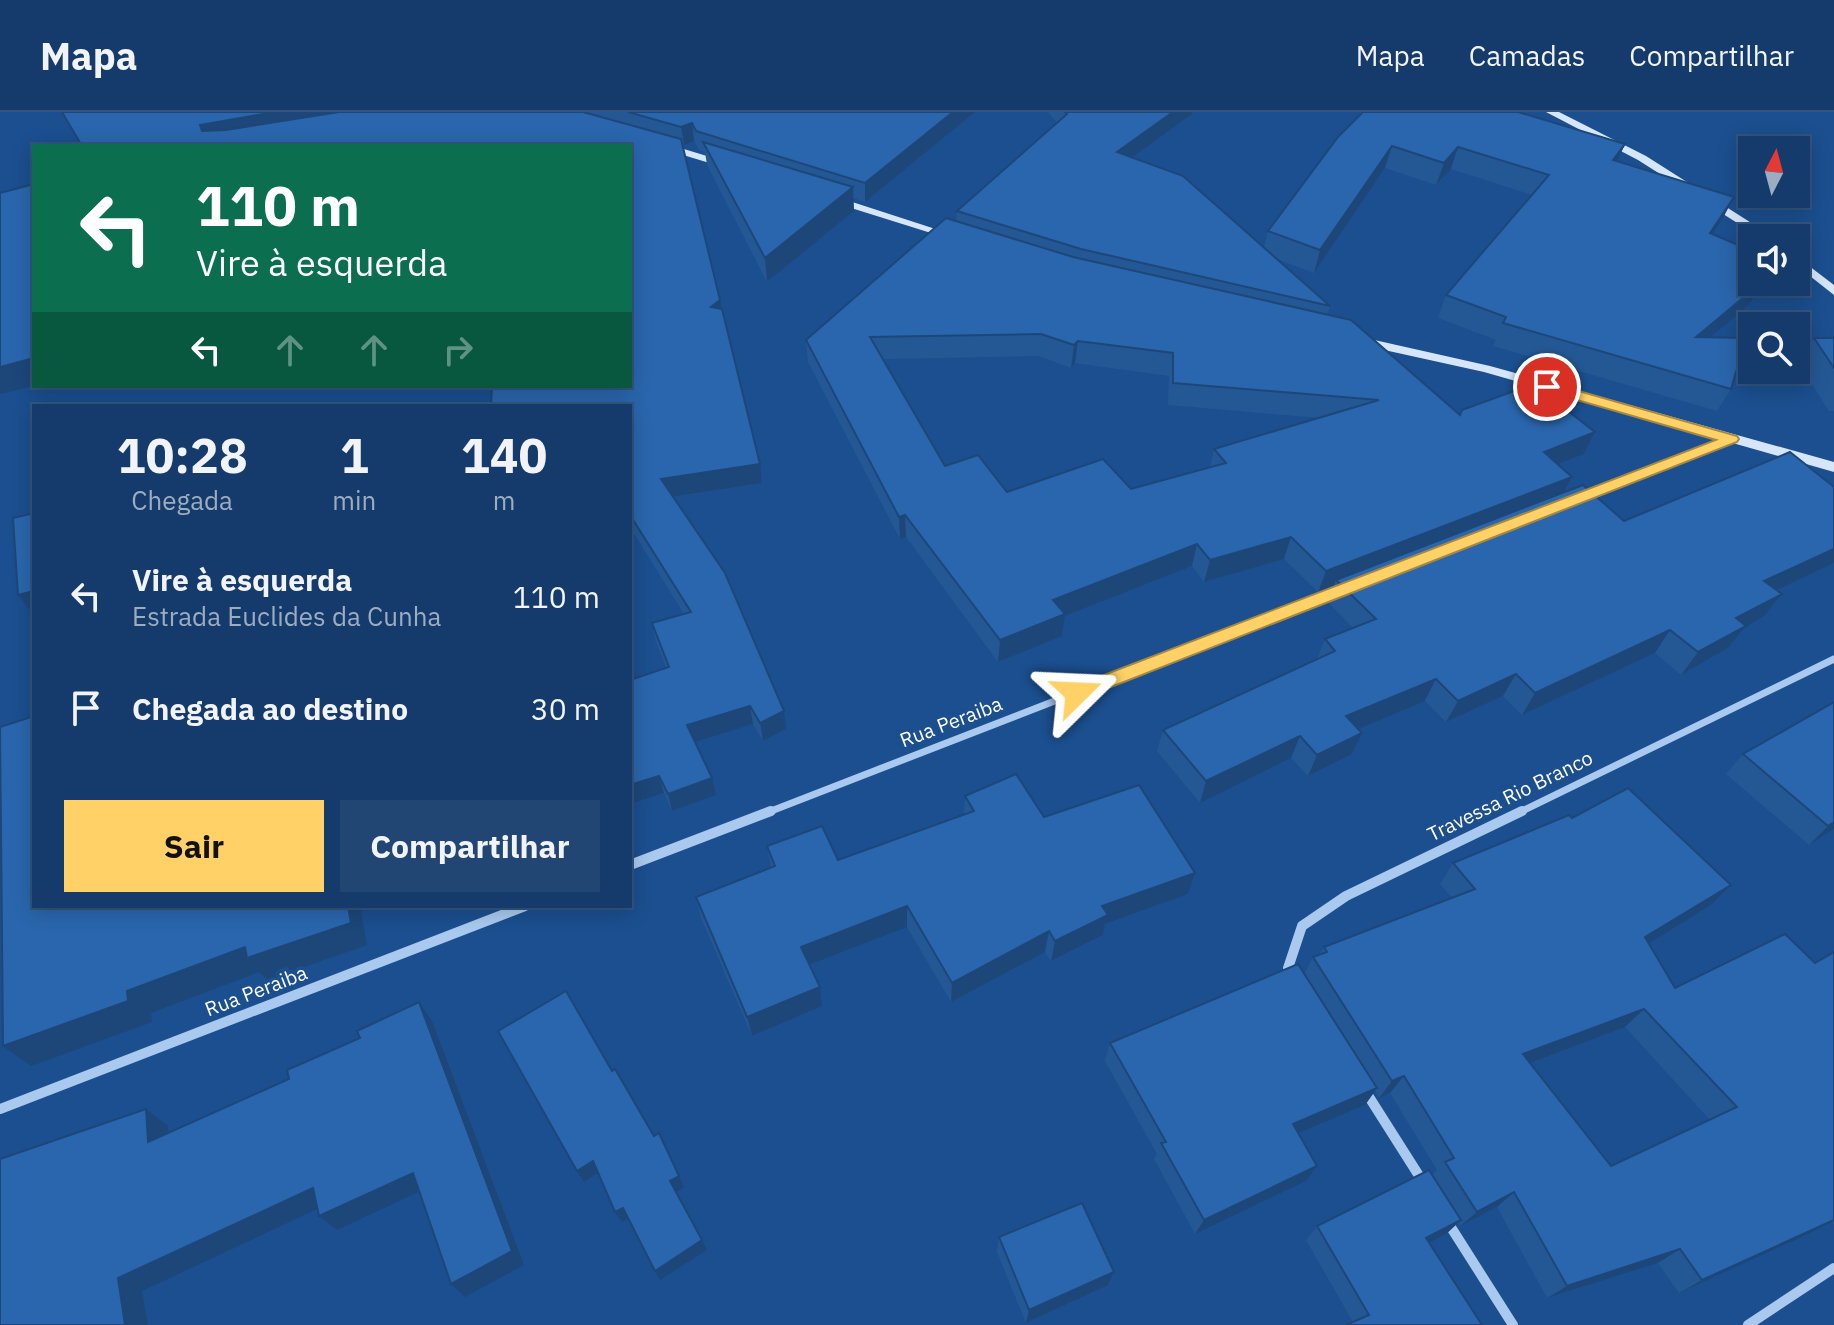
<!DOCTYPE html>
<html lang="pt">
<meta charset="utf-8">
<style>
:root{--surface:#143b6b;--page:#214673;--text:#f1f3f6;--muted:#9dadc1;--line:#33557e;--accent:#ffd166}
body{margin:0;font-family:"IBM Plex Sans",sans-serif;background:var(--page);color:var(--text);height:100vh;display:flex;flex-direction:column;font-size:30px;white-space:nowrap}
*{box-sizing:border-box;margin:0}
p{font-size:26px;color:var(--muted)}
.icon{flex:none;width:44px;height:44px;fill:none;stroke:currentColor;stroke-width:2;stroke-linecap:round;stroke-linejoin:round}
.map{position:relative;flex:1;overflow:hidden}
.sheet{position:absolute;left:32px;top:292px;width:600px;height:504px;display:flex;flex-direction:column;background:var(--surface);border-radius:0px;box-shadow:0 4px 20px #0003,0 0 0 2px var(--line)}
.sheet>*{flex:none}
.banner{position:absolute;left:32px;top:32px;width:600px;height:244px;border-radius:0px;box-shadow:0 4px 20px #0003,0 0 0 2px var(--line);background:#0b6e4f;color:#fff;overflow:hidden}
.needle{width:52px;rotate:6deg}
.fabs{position:absolute;left:1738px;top:24px;display:grid;gap:16px}
.fabs a{display:grid;place-items:center;width:72px;height:72px;border-radius:0px;background:var(--surface);box-shadow:0 4px 20px #0003,0 0 0 2px var(--line);font-size:40px}
.pin{position:absolute;display:grid;place-items:center;width:68px;height:68px;color:#fff;margin:-34px;border:4px solid #fff;border-radius:50%;box-shadow:0 2px 8px #0007}
.me{position:absolute;width:88px;margin:-44px;rotate:69deg;stroke-linejoin:round;filter:drop-shadow(0 0 6px #0008)}
.turn{display:flex;align-items:center;gap:28px;height:168px;padding:0 32px;font-size:36px}
.turn .icon{width:104px;height:104px;stroke-width:2.5}
.turn b{display:block;font-size:56px;line-height:68px}
.lanes{display:flex;align-items:center;height:76px;padding:0 32px;background:#0003;justify-content:center;gap:40px;direction:ltr}
.lanes .off{opacity:.35}
.eta{display:flex;justify-content:space-evenly;align-items:center;height:136px;text-align:center}
.eta b{font-size:48px;font-weight:800;line-height:56px}
.cta{display:flex;gap:16px;margin-top:auto;padding:16px 32px}
.cta a{flex:1;height:92px;border-radius:0px;background:var(--accent);color:#111;font-size:32px;font-weight:800;line-height:92px;text-align:center}
.cta a+a{background:var(--page);color:var(--text)}
ul{padding:0;list-style:none}
li{display:flex;align-items:center;gap:24px;height:112px;padding:0 32px}
li div{flex:1}
li b{display:block;font-size:30px}
li em{font-style:normal}
header{display:flex;align-items:center;gap:48px;box-sizing:border-box;height:112px;padding:0 40px;background:var(--surface);border-bottom:2px solid var(--line)}
header strong{font-size:38px}
nav{display:flex;gap:44px;margin-inline-start:auto;font-size:28px}
.map>svg:first-child{display:block}
.lines{fill:none;stroke-linecap:round;stroke-linejoin:round}
.street-far1{stroke:#a9c9ee;stroke-width:7}
.street{stroke:#a9c9ee;stroke-width:10}
.secondary{fill:#d6e6fa;fill-rule:evenodd}
.wall{fill:#245895;fill-rule:evenodd}
.shaded-wall{fill:#1d4779}
.building{fill:#2a66ad;stroke:#1d4779;stroke-width:2;fill-rule:evenodd}
.route{fill:#ffd166;stroke:#a68842;stroke-width:2}
.labels{text-anchor:middle;stroke-width:8;stroke-linejoin:round;paint-order:stroke}
.street-label{font-size:20px;fill:#fff;stroke:#1b4f8f}
</style>
<header>
<strong>Mapa</strong>
<nav><a>Mapa</a><a>Camadas</a><a>Compartilhar</a></nav>
</header>
<div class="map">
<svg width="1834" height="1213" viewBox="0 0 1834 1213">
<rect width="100%" height="100%" fill="#1b4f8f"/>
<g class="lines">
<!-- street-far1 -->
<g class="street-far1">
<path d="M 1582,385 L 1732,327"/>
<path d="M 766,701 L 1338,479"/>
<path d="M 1518,701 L 1834,547"/>
</g>
<!-- street -->
<g class="street">
<path d="M 630,753 L 771,699"/>
<path d="M 1293,864 L 1288,856 L 1302,814 L 1346,784 L 1522,699"/>
<path d="M 1364,977 L 1423,1070"/>
<path d="M 0,997 L 525,794"/>
<path d="M 1447,1109 L 1513,1213"/>
<path d="M 1748,1213 L 1834,1156"/>
</g>
<!-- secondary -->
<g class="secondary">
<path d="M 1546,0 L 1559,0 L 1646,44 L 1775,126 L 1761,126 L 1638,48 Z"/>
<path d="M 664,31 L 730,51 L 731,53 L 726,56 L 660,36 L 659,34 Z"/>
<path d="M 832,86 L 840,86 L 957,124 L 947,126 L 832,90 Z"/>
<path d="M 1796,144 L 1834,173 L 1834,183 L 1796,153 Z"/>
<path d="M 1361,225 L 1490,254 L 1834,350 L 1834,360 L 1484,260 L 1357,232 L 1355,229 Z"/>
</g>
</g>
<!-- wall -->
<g class="wall">
<path d="M 61,0 L 975,0 L 865,90 L 853,86 L 854,99 L 767,170 L 707,53 L 705,40 L 699,38 L 694,29 L 682,33 L 762,371 L 673,385 L 786,617 L 763,629 L 753,612 L 695,630 L 716,683 L 672,699 L 664,681 L 630,692 L 630,568 L 666,555 L 656,530 L 652,511 L 684,502 L 630,415 L 630,34 L 81,34 Z"/>
<path d="M 1048,0 L 1193,0 L 1192,2 L 1132,46 L 1264,135 L 1268,119 L 1359,3 L 1360,0 L 1518,0 L 1625,32 L 1617,49 L 1722,108 L 1712,122 L 1748,194 L 1710,225 L 1731,277 L 1717,299 L 1493,234 L 1496,228 L 1438,206 L 1446,183 L 1532,83 L 1451,57 L 1436,73 L 1385,56 L 1314,161 L 1277,147 L 1330,194 L 1327,203 L 1460,303 L 1595,320 L 1584,342 L 1558,352 L 1572,365 L 1563,381 L 1624,409 L 1834,375 L 1834,451 L 1777,478 L 1782,482 L 1764,504 L 1744,516 L 1728,536 L 1681,563 L 1655,541 L 1522,603 L 1503,584 L 1446,610 L 1425,589 L 1358,617 L 1352,642 L 1308,664 L 1291,646 L 1200,691 L 1157,639 L 1163,618 L 1317,547 L 1325,527 L 1353,516 L 1328,490 L 1334,474 L 1318,480 L 1284,447 L 1204,470 L 1192,454 L 1065,504 L 1062,524 L 998,550 L 906,425 L 900,427 L 808,250 L 806,228 L 956,109 L 957,99 L 1057,11 ZM 1039,244 L 1071,256 L 1075,251 L 1169,264 L 1168,293 L 1320,306 L 1214,337 L 1210,356 L 1131,377 L 1007,380 L 945,354 L 883,247 Z"/>
<path d="M 1814,226 L 1834,226 L 1834,299 L 1829,299 L 1798,250 Z"/>
<path d="M 1834,588 L 1834,717 L 1809,733 L 1726,662 L 1743,642 L 1830,592 Z"/>
<path d="M 965,684 L 1044,705 L 1195,761 L 1188,782 L 1105,812 L 1103,823 L 1051,849 L 1045,840 L 951,890 L 907,815 L 810,853 L 822,894 L 752,924 L 701,806 L 696,785 L 771,756 L 767,734 L 838,748 L 964,703 Z"/>
<path d="M 1572,706 L 1731,773 L 1711,793 L 1649,831 L 1806,1123 L 1679,1181 L 1658,1151 L 1547,1186 L 1497,1095 L 1460,1114 L 1458,1111 L 1446,1122 L 1429,1131 L 1482,1213 L 1353,1210 L 1306,1128 L 1317,1114 L 1432,1063 L 1437,1058 L 1390,981 L 1379,986 L 1375,979 L 1365,993 L 1298,1021 L 1306,1069 L 1195,1122 L 1154,1047 L 1157,1042 L 1105,949 L 1110,931 L 1304,862 L 1313,845 L 1319,843 L 1324,835 L 1452,786 L 1440,772 L 1453,751 ZM 1625,915 L 1710,1008 L 1611,1054 L 1530,951 Z"/>
<path d="M 999,1125 L 1114,1160 L 1108,1173 L 1026,1211 L 997,1140 Z"/>
</g>
<!-- shaded-wall -->
<g class="shaded-wall">
<path d="M 274,0 L 384,0 L 208,31 L 200,13 Z"/>
<path d="M 953,0 L 975,0 L 865,90 L 865,71 Z"/>
<path d="M 1173,0 L 1193,0 L 1192,2 L 1114,59 L 1117,40 Z"/>
<path d="M 692,11 L 694,29 L 684,33 L 681,15 Z"/>
<path d="M 1625,32 L 1615,54 L 1613,48 Z"/>
<path d="M 1392,34 L 1385,56 L 1314,161 L 1320,138 Z"/>
<path d="M 1458,35 L 1451,57 L 1436,73 L 1444,51 Z"/>
<path d="M 853,75 L 854,99 L 767,170 L 765,146 Z"/>
<path d="M 1734,85 L 1722,108 L 1698,143 L 1710,121 Z"/>
<path d="M 1762,172 L 1748,194 L 1683,248 L 1696,225 Z"/>
<path d="M 720,188 L 723,207 L 711,195 Z"/>
<path d="M 1078,229 L 1075,251 L 1071,256 L 1074,233 Z"/>
<path d="M 34,246 L 34,274 L 0,282 L 0,255 Z"/>
<path d="M 1595,320 L 1584,342 L 1532,362 L 1544,340 Z"/>
<path d="M 760,352 L 762,371 L 665,386 L 661,367 Z"/>
<path d="M 1572,365 L 1560,387 L 1336,468 L 1334,474 L 1318,480 L 1326,459 Z"/>
<path d="M 905,403 L 906,425 L 900,427 L 899,405 Z"/>
<path d="M 1291,425 L 1284,447 L 1204,470 L 1210,448 Z"/>
<path d="M 1197,432 L 1192,454 L 1065,504 L 1062,524 L 998,550 L 1000,528 L 1053,488 Z"/>
<path d="M 1834,437 L 1834,451 L 1747,492 L 1764,469 Z"/>
<path d="M 34,479 L 34,503 L 18,483 Z"/>
<path d="M 1782,482 L 1764,504 L 1744,516 L 1728,536 L 1681,563 L 1698,540 L 1736,506 Z"/>
<path d="M 1670,518 L 1655,541 L 1522,603 L 1535,581 Z"/>
<path d="M 1516,562 L 1503,584 L 1446,610 L 1458,589 Z"/>
<path d="M 1436,567 L 1425,589 L 1337,626 L 1346,604 Z"/>
<path d="M 750,594 L 753,612 L 692,631 L 687,613 Z"/>
<path d="M 784,599 L 786,617 L 763,629 L 760,611 Z"/>
<path d="M 1362,621 L 1352,642 L 1308,664 L 1317,643 Z"/>
<path d="M 1300,624 L 1291,646 L 1200,691 L 1206,669 Z"/>
<path d="M 659,664 L 664,681 L 630,692 L 630,673 Z"/>
<path d="M 712,666 L 716,683 L 672,699 L 668,682 Z"/>
<path d="M 1834,710 L 1834,717 L 1809,733 L 1828,714 Z"/>
<path d="M 1195,761 L 1188,782 L 1105,812 L 1103,823 L 1051,849 L 1055,829 L 1102,794 Z"/>
<path d="M 1731,773 L 1711,793 L 1627,845 L 1645,825 Z"/>
<path d="M 348,794 L 375,794 L 361,799 L 367,833 L 267,868 L 259,860 L 151,901 L 152,910 L 31,954 L 3,934 L 127,879 Z"/>
<path d="M 907,794 L 907,815 L 804,855 L 801,835 Z"/>
<path d="M 1049,819 L 1045,840 L 951,890 L 952,871 Z"/>
<path d="M 820,875 L 822,894 L 752,924 L 747,905 Z"/>
<path d="M 419,890 L 432,909 L 524,1153 L 465,1185 L 451,1172 Z"/>
<path d="M 1644,897 L 1625,915 L 1506,960 L 1523,942 Z"/>
<path d="M 1404,964 L 1390,981 L 1379,986 L 1392,969 Z"/>
<path d="M 1377,976 L 1365,993 L 1282,1028 L 1293,1012 Z"/>
<path d="M 146,997 L 168,1014 L 169,1046 L 148,1030 Z"/>
<path d="M 593,1049 L 599,1060 L 584,1070 L 577,1059 Z"/>
<path d="M 1317,1054 L 1306,1069 L 1195,1122 L 1204,1108 Z"/>
<path d="M 413,1061 L 427,1076 L 337,1118 L 319,1104 Z"/>
<path d="M 679,1064 L 684,1075 L 676,1080 L 670,1069 Z"/>
<path d="M 313,1076 L 330,1091 L 142,1179 L 148,1213 L 125,1213 L 118,1166 Z"/>
<path d="M 1514,1080 L 1497,1095 L 1460,1114 L 1477,1100 Z"/>
<path d="M 623,1096 L 629,1106 L 622,1110 L 615,1100 Z"/>
<path d="M 1461,1108 L 1446,1122 L 1412,1140 L 1426,1126 Z"/>
<path d="M 1833,1109 L 1806,1123 L 1679,1181 L 1702,1168 Z"/>
<path d="M 702,1128 L 707,1138 L 660,1168 L 655,1159 Z"/>
<path d="M 1680,1137 L 1658,1151 L 1547,1186 L 1567,1174 Z"/>
<path d="M 1114,1160 L 1108,1173 L 1026,1211 L 1029,1198 Z"/>
</g>
<!-- building -->
<g class="building">
<path d="M 62,0 L 274,0 L 200,13 L 202,19 L 226,18 L 339,0 L 583,0 L 681,27 L 720,188 L 711,195 L 722,197 L 760,352 L 661,367 L 725,461 L 784,599 L 760,611 L 750,594 L 687,613 L 712,666 L 668,682 L 659,664 L 630,673 L 630,568 L 669,555 L 652,511 L 691,500 L 630,403 L 630,294 L 491,294 L 492,274 L 630,274 L 630,87 L 632,55 L 630,55 L 630,34 L 82,34 Z"/>
<path d="M 628,0 L 953,0 L 865,71 L 696,19 L 692,11 L 681,15 Z"/>
<path d="M 1065,0 L 1173,0 L 1117,40 L 1183,64 L 1330,194 L 1081,137 L 957,99 L 1067,2 Z"/>
<path d="M 1363,0 L 1518,0 L 1625,32 L 1613,48 L 1734,85 L 1710,121 L 1752,139 L 1752,170 L 1762,170 L 1696,225 L 1746,226 L 1731,277 L 1503,211 L 1506,205 L 1446,183 L 1549,63 L 1458,35 L 1444,51 L 1392,34 L 1320,138 L 1268,119 L 1338,25 Z"/>
<path d="M 703,30 L 853,75 L 765,146 Z"/>
<path d="M 34,72 L 34,246 L 0,255 L 0,81 Z"/>
<path d="M 946,106 L 1073,145 L 1351,208 L 1460,303 L 1462,298 L 1533,272 L 1595,320 L 1544,340 L 1572,365 L 1326,459 L 1291,425 L 1210,448 L 1197,432 L 1053,488 L 1065,502 L 1000,528 L 905,403 L 899,405 L 806,228 ZM 1041,222 L 1074,233 L 1078,229 L 1173,241 L 1173,271 L 1379,288 L 1214,337 L 1226,351 L 1131,377 L 1103,347 L 1007,380 L 978,343 L 945,354 L 870,225 Z"/>
<path d="M 1814,226 L 1834,226 L 1834,256 Z"/>
<path d="M 1790,340 L 1834,375 L 1834,437 L 1764,469 L 1782,482 L 1736,506 L 1746,514 L 1698,540 L 1670,518 L 1535,581 L 1516,562 L 1458,589 L 1436,567 L 1346,604 L 1362,621 L 1317,643 L 1300,624 L 1206,669 L 1163,618 L 1335,539 L 1325,527 L 1376,507 L 1336,468 L 1583,373 L 1624,409 Z"/>
<path d="M 34,401 L 34,479 L 18,483 L 13,406 Z"/>
<path d="M 1834,590 L 1834,710 L 1828,714 L 1743,642 Z"/>
<path d="M 34,604 L 34,794 L 348,794 L 351,811 L 247,846 L 245,835 L 127,879 L 128,889 L 3,934 L 0,615 Z"/>
<path d="M 1016,662 L 1044,705 L 1139,673 L 1195,761 L 1102,794 L 1108,803 L 1055,829 L 1049,819 L 952,871 L 907,794 L 801,835 L 820,875 L 747,905 L 696,785 L 775,754 L 767,734 L 822,714 L 838,748 L 974,699 L 965,684 Z"/>
<path d="M 1628,676 L 1731,773 L 1645,825 L 1675,876 L 1785,822 L 1815,851 L 1834,840 L 1834,1108 L 1702,1168 L 1680,1137 L 1567,1174 L 1514,1080 L 1477,1100 L 1445,1050 L 1454,1046 L 1404,964 L 1392,969 L 1313,845 L 1327,840 L 1324,835 L 1475,777 L 1453,751 L 1569,703 L 1572,706 ZM 1644,897 L 1737,995 L 1611,1054 L 1523,942 Z"/>
<path d="M 1298,852 L 1377,976 L 1293,1012 L 1317,1054 L 1204,1108 L 1161,1031 L 1166,1030 L 1110,931 Z"/>
<path d="M 566,879 L 612,959 L 615,957 L 654,1024 L 659,1021 L 679,1064 L 670,1069 L 702,1128 L 655,1159 L 623,1096 L 615,1100 L 593,1049 L 577,1059 L 498,919 Z"/>
<path d="M 419,890 L 512,1139 L 451,1172 L 413,1061 L 319,1104 L 313,1076 L 118,1166 L 125,1213 L 0,1213 L 0,1047 L 146,997 L 148,1030 L 289,967 L 287,958 L 360,926 L 357,919 Z"/>
<path d="M 1429,1058 L 1461,1108 L 1426,1126 L 1482,1213 L 1346,1213 L 1369,1203 L 1317,1114 Z"/>
<path d="M 1082,1091 L 1114,1160 L 1029,1198 L 999,1125 Z"/>
</g>
<!-- route -->
<path class="route" d="M 1547,270 L 1737,324 L 1739,327 L 1737,330 L 1083,586 L 1070,586 L 1068,581 L 1070,576 L 1716,328 L 1542,278 L 1540,275 Z"/>
<g class="labels">
<!-- street labels -->
<g class="street-label">
<text transform="translate(951 610) rotate(-21)" y="7">Rua Peraiba</text>
<text transform="translate(1510 684) rotate(-26)" y="7">Travessa Rio Branco</text>
<text transform="translate(256 879) rotate(-21)" y="7">Rua Peraiba</text>
</g>
</g>
</svg>
<div class="fabs">
<a><svg class="needle" viewBox="-14 -14 28 28"><path d="M0-13l5 13h-10z" fill="#e53935"/><path d="M0 13l5-13h-10z" fill="#9dadc1"/></svg></a>
<a><svg class="icon" aria-label="sound" viewBox="0 0 24 24"><path d="M4 9h4l5-4v14l-5-4H4zM17 9q2 3 0 6"/></svg></a>
<a><svg class="icon" aria-label="search" viewBox="0 0 24 24"><circle cx="10" cy="10" r="6"/><path d="M15 15l6 6"/></svg></a>
</div>
<div class="pin" style="left:1547px;top:275px;background:#d93025"><svg class="icon" aria-label="arrive" viewBox="0 0 24 24"><path d="M6 21V4h12l-3 4 3 4H6"/></svg></div>
<svg class="me" style="left:1077px;top:581px" viewBox="-20 -20 40 40"><path d="M0-17L14 15 0 8-14 15z" fill="#ffd166" stroke="#fff" stroke-width="4"/></svg>
<div class="banner">
<div class="turn"><svg class="icon" aria-label="left" viewBox="0 0 24 24"><path d="M17 20v-9H6M10 6l-5 5 5 5"/></svg><div><b>110 m</b>Vire à esquerda</div></div>
<div class="lanes"><svg class="icon" aria-label="left" viewBox="0 0 24 24"><path d="M17 20v-9H6M10 6l-5 5 5 5"/></svg><svg class="icon off" aria-label="ahead" viewBox="0 0 24 24"><path d="M12 20V5M6 11l6-6 6 6"/></svg><svg class="icon off" aria-label="ahead" viewBox="0 0 24 24"><path d="M12 20V5M6 11l6-6 6 6"/></svg><svg class="icon off" aria-label="right" viewBox="0 0 24 24"><path d="M7 20v-9h11M14 6l5 5-5 5"/></svg></div>
</div>
<section class="sheet">
<div class="eta">
<div><b>10:28</b><p>Chegada</p></div>
<div><b>1</b><p>min</p></div>
<div><b>140</b><p>m</p></div>
</div>
<ul>
<li><svg class="icon" aria-label="left" viewBox="0 0 24 24"><path d="M17 20v-9H6M10 6l-5 5 5 5"/></svg><div><b>Vire à esquerda</b><p>Estrada Euclides da Cunha</p></div><em>110 m</em></li>
<li><svg class="icon" aria-label="arrive" viewBox="0 0 24 24"><path d="M6 21V4h12l-3 4 3 4H6"/></svg><div><b>Chegada ao destino</b></div><em>30 m</em></li>
</ul>
<div class="cta"><a>Sair</a><a>Compartilhar</a></div>
</section>
</div>
